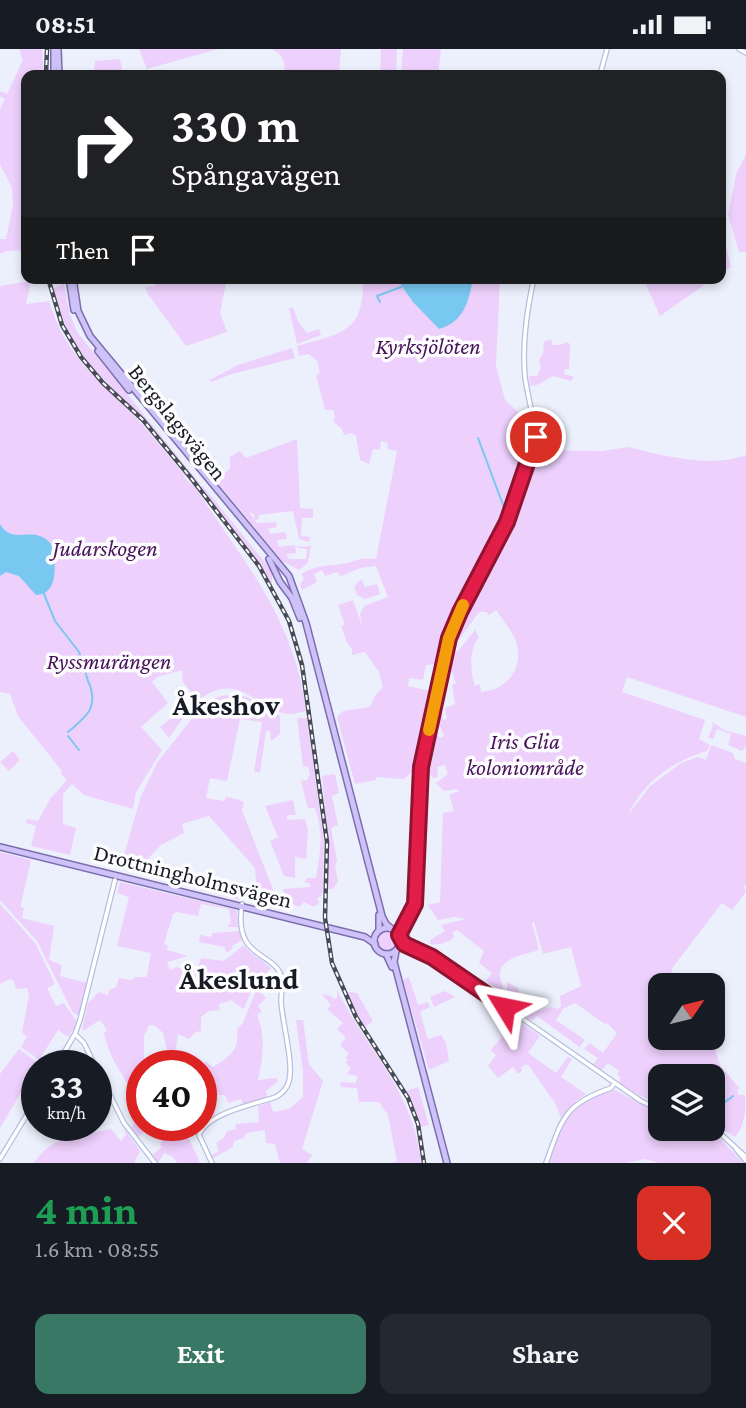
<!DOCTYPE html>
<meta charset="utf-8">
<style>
:root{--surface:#171b24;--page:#242831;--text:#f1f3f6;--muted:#9ea1a6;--accent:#397865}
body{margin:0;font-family:"Crimson Pro",serif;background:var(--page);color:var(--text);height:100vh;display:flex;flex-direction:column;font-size:26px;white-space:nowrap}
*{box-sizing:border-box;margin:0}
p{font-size:23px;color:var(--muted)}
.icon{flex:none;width:38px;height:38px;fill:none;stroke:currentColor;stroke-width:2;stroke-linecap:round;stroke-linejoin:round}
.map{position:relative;height:1114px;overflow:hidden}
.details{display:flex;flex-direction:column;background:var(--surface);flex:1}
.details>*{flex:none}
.top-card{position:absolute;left:21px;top:21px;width:705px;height:214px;border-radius:14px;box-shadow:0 4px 10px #0003;background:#202124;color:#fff;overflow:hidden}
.needle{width:46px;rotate:55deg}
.controls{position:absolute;left:648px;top:924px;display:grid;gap:14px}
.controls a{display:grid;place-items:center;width:77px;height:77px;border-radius:14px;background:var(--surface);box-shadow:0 4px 10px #0003;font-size:35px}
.speed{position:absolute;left:21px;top:1001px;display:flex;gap:14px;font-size:35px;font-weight:700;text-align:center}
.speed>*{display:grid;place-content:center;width:91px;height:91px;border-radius:50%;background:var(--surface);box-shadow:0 4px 10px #0003;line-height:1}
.speed small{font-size:18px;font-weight:400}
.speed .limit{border:10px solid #d22;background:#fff;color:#111}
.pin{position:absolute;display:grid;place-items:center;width:60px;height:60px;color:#fff;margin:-30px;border:4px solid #fff;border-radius:50%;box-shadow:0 2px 7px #0007}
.me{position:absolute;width:77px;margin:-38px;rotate:305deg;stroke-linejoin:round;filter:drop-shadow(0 0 5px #0008)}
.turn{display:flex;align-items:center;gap:24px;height:147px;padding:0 35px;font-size:32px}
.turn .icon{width:91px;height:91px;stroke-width:2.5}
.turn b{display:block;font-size:49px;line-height:60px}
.then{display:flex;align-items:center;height:66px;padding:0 35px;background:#0003;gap:14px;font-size:26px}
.round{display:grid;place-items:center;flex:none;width:74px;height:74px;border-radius:14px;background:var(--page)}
.headline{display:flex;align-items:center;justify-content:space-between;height:119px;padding:0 35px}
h1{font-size:42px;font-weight:700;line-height:52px;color:#1e9e55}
.cta{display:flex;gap:14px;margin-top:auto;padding:14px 35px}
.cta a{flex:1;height:80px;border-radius:14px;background:var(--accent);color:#fff;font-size:28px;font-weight:700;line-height:80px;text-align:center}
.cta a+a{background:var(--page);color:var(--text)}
.status{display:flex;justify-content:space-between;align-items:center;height:49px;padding:0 35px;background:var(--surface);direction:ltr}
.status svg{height:19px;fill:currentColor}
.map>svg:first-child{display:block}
.green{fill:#edd0fc}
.water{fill:#79c8f1}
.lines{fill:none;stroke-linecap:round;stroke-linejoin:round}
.stream{stroke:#79c8f1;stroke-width:2}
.minor-casing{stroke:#b5bede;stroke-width:6}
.major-casing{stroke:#7a6ead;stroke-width:8}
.minor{stroke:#fff;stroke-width:3.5}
.major{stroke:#cfc2f9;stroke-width:5}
.rail-casing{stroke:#474b56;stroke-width:4.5}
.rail{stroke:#fdfdfd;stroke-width:2;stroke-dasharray:5;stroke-linecap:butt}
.route-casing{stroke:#92132f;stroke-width:18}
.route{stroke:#e11d48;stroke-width:12}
.slow{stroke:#f59e0b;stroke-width:12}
.labels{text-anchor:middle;stroke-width:7;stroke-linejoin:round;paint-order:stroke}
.park-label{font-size:23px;font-style:italic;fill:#46125b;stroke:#fdfdfd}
.street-label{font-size:23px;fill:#181b26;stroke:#fdfdfd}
.district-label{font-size:30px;font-weight:bold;fill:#181b26;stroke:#fdfdfd}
</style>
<div class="status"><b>08:51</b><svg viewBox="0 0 49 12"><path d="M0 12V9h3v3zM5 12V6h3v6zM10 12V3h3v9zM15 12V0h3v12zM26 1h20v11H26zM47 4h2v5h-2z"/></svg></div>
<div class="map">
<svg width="746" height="1114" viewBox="0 0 746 1114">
<rect width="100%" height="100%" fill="#ecf0fd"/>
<!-- green -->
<g class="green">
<path d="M 19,0 L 42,0 L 44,26 L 26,26 L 26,201 L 7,202 L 0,205 L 0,190 L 6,190 L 13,156 L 12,139 L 0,115 L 0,60 L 5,50 L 0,48 L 0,42 L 7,45 L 23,11 Z"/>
<path d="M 139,0 L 218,0 L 147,20 Z"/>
<path d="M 272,0 L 341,0 L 339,26 L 285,26 C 284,13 285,7 272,0 Z"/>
<path d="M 381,0 L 397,0 L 396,26 L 380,26 Z"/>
<path d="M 403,0 L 441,0 L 438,26 L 401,26 Z"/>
<path d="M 120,10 L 123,26 L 78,26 L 94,24 L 95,12 Z"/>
<path d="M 746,105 L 746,203 L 739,203 L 728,166 L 736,125 Z"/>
<path d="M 725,192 L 731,218 L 721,225 L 721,193 Z"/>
<path d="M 156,229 L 227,229 L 220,264 L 227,283 L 186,297 L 148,245 L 145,238 L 155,237 Z"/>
<path d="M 363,229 L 500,229 L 496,317 L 505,351 L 529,373 L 528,390 L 530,392 L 527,394 L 528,403 L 507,465 L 453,565 L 437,615 L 426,616 L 423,631 L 409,629 L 408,637 L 431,642 L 415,720 L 404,730 L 376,728 L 376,731 L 355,735 L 337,668 L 343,662 L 370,658 L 374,648 L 383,638 L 379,623 L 365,603 L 352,606 L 352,600 L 347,594 L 341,577 L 345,576 L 338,556 L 353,551 L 362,576 L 360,565 L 364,557 L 388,548 L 376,517 L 360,519 L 341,527 L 337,523 L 325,527 L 322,521 L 314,525 L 317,533 L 302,541 L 300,536 L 304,529 L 301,525 C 315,517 326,517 341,515 C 357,513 358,508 376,510 L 397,402 L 387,400 L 388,394 L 381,392 L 380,401 L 373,400 L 369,415 L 360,411 L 356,387 L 352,384 L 344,386 L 342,380 L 333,372 L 335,368 L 333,361 L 325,361 L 316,326 L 320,324 L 317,312 L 309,305 L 299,307 L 297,297 C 341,284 364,285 363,229 Z"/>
<path d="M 643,229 L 714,229 L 660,267 Z"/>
<path d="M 31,232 L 26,255 L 49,252 C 67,311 100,330 139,372 C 155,390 170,408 185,427 L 183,428 L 195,438 C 244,514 294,568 306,662 C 301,663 295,665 290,665 C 257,664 241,618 198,652 L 183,633 L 182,621 L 157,628 L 152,633 L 168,654 L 141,678 L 162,701 L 136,743 L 133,760 L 84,746 L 72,735 L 63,745 L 63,775 L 76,779 L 70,806 L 31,797 L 36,777 L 26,774 L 27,770 L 38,772 L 50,750 L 67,731 L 61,725 L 62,722 L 18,667 L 10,645 L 0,643 L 0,237 Z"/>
<path d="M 64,235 L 70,265 L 77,283 L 200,435 L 198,436 C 179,413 160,388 139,366 C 114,340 89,320 70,289 L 72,288 L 70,283 L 67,283 L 53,240 Z"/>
<path d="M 289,259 L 293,259 L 299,274 L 307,284 L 319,280 L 321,286 L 297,295 Z"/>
<path d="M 551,290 L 553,296 L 560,296 L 567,293 L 570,295 L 569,320 L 565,320 L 564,325 L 574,328 L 571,332 L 553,327 L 537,336 L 530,337 L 529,327 L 537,327 L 541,319 L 539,311 L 543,305 L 544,293 Z"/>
<path d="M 292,299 L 295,309 L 232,325 L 211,333 L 210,331 L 238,316 Z"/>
<path d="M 297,390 L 300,459 L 313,460 L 313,469 L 302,469 L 301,487 L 310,488 L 309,493 L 299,490 L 293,462 L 259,466 L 259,470 L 255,471 L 254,465 L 249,463 L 257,474 L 276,473 L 277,478 L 268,480 L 270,485 L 285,483 L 287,490 L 277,491 L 279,498 L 295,496 L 296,504 L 286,505 L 289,510 L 306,510 L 307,500 L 298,499 L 297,497 L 305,498 L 311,496 L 308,514 L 299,521 L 282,512 L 218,434 L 225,428 L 223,425 L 230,420 L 230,408 L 240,402 L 246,409 Z"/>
<path d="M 629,398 C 661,407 715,419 746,406 L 746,668 L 627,628 L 622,643 L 705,671 L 699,690 L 710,696 L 707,702 C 674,711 642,734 628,766 L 650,737 L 681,714 L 698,708 L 706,711 L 711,696 L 733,704 L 735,710 L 746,714 L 746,835 L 744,838 L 746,843 L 732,861 L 722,854 L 673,918 L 667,936 L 660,936 L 660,989 L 695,989 L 696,995 L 707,994 L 715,1000 L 720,1016 L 740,1040 L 737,1040 L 738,1046 L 745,1046 C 746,1061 745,1076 735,1088 L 712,1073 L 712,1027 L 660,1027 L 660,1055 L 640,1047 L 620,1034 L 620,1028 L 617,1026 L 619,1022 L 608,1014 L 602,1021 L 593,1016 L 598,1009 L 584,1000 L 590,994 L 603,1004 L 617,984 L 607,974 L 605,975 L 575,954 L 564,959 L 556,971 L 585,991 L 580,997 L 581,999 L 537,967 L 532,972 L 518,962 L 521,957 L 507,948 L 507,933 L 518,939 L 524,960 L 531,964 L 552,958 L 558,960 L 561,957 L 560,947 L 581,937 L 571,898 L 543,905 L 534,873 L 532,874 L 539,901 C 526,905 497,909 500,928 C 501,934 504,939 504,945 L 486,932 L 492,924 L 479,914 L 484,902 L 457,881 L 452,884 L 454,888 C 450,893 437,897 430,895 L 430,891 L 445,882 L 441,876 L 466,870 L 455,868 L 438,871 L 428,856 L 440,853 L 443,764 L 454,762 L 449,746 L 459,742 L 457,740 L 444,742 L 436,734 L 448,725 L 445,716 L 437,718 L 438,728 L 433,729 L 425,717 L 435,684 L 440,689 L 444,687 L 440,677 L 436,678 L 439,662 L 441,663 L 443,671 L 447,670 L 445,659 L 455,655 L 452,636 L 456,634 L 452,623 L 448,624 L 452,605 L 458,602 L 475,581 L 479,588 C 469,600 470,623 475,637 L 480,635 L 481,643 C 504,641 520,625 518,601 C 517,587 504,573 496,561 L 489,566 L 486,563 L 479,563 L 453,599 L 459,571 L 510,476 L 537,401 L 602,402 Z"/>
<path d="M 203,437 L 267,516 L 272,524 L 272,535 L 254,507 L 200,438 Z"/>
<path d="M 362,530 L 365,538 L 377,535 L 380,545 L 365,550 L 357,546 L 354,537 Z"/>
<path d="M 235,645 L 247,648 L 280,667 L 280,685 L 271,692 L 270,681 L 266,683 L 260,724 L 254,722 L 262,673 L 240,670 L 227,732 L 210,729 L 206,749 L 224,752 L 226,748 L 237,750 L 244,754 L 242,761 L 281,861 L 258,854 L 255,819 L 209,767 L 182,775 L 184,784 L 161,796 L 135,823 L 122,820 L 121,816 L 141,747 L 157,714 L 204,654 L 221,647 Z"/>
<path d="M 179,663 L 183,669 L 169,689 L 160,678 Z"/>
<path d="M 297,669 L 307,669 L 324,792 L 323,841 L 321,847 L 317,849 L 319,854 L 314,858 L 304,853 L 299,858 L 287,852 L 283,840 L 310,838 L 310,834 L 305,834 L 305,832 L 307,829 L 316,829 C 320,805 324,783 315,759 L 308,759 L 301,732 L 307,731 L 310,725 L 308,718 L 303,717 Z"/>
<path d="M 712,673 L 724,681 L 746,687 L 746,697 L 742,702 L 728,696 L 731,685 L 717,680 L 713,690 L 708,689 L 713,677 Z"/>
<path d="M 13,702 L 20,711 L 9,722 L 0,713 Z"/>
<path d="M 335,725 L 339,744 L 332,747 L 338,776 L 331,779 L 337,811 L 335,818 L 338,832 L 333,840 L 328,840 L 328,797 L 322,727 Z"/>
<path d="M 293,751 L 296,766 L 287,766 L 287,771 L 305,770 L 308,782 L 306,810 L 295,808 L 295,829 L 284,827 L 270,792 L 278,788 L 265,757 Z"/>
<path d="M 0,803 L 31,811 L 21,855 L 21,858 L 24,859 L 22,869 L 54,877 L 49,911 L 62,916 L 60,927 L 87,934 L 79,967 L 73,964 L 37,892 L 0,851 Z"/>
<path d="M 146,816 L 162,825 L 236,845 L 240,851 L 138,825 Z"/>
<path d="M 120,833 L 237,861 L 238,878 L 229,878 L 228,876 L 231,875 L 229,860 L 201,855 L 198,867 L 177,863 L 173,865 L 164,894 L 168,897 L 167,901 L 188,907 L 167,913 L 170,921 L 177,918 L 189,922 L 197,921 L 201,909 L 224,912 L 244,896 L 250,903 L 271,919 L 251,942 L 244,960 L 231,951 L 219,955 L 220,961 L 209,962 L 201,968 L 201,982 L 196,983 L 189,990 L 178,985 L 175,1005 L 179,1017 L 171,1017 L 163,984 L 154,976 L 149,976 L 144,987 L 144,1017 L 142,1017 L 142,1076 L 152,1076 L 138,1088 L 130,1079 C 150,1064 121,1026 113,1010 C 109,1001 106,993 104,984 L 107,981 L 100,971 L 83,982 L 82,980 L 88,954 L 99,943 L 108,946 L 109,941 L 116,938 L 119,929 L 132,931 L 135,928 L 146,928 L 147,926 L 151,904 L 117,897 L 129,848 L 117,844 Z"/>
<path d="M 0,855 L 35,894 L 55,935 L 47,939 L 56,957 L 64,954 L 77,973 L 69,988 L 58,981 L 39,1011 L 21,998 L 27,988 L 22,983 L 29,946 L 27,939 L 16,940 L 14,932 L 10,930 L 0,935 Z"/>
<circle cx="387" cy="892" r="11"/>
<path d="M 239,882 L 242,891 L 232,897 L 233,899 L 228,903 L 225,902 L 225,898 L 199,893 L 200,886 L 211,888 L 212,884 Z"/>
<path d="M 409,928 L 418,956 L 428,953 L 430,958 L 420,963 L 428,990 L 441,986 L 446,994 L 449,1012 L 429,1021 L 403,931 Z"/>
<path d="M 257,939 L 266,949 L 258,957 L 262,962 L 257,966 C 266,987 263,1009 258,1031 L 276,1029 L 278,1032 L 266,1042 L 267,1049 L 243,1056 L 241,1050 L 228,1054 L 225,1046 L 217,1046 L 201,1056 L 201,1025 L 205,1020 L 205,1012 L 213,1018 C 230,1008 240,1000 237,980 L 243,974 Z"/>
<path d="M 337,941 C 368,1003 414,1042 421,1114 L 393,1114 L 397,1112 L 388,1066 L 379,1053 L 359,1053 L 357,1039 L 341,1038 L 340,1033 L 356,1034 L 357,1027 L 347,1025 L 351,1019 L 346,1014 L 348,1011 L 345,1009 L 349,1005 L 340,996 L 346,989 L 337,980 L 343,974 L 327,960 L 331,956 L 322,945 L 331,947 L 334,950 L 337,949 Z"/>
<path d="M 445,942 L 455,948 L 434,958 L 430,948 Z"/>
<path d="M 350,943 L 357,944 L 373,972 L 364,979 L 346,944 Z"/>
<path d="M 516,970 L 540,987 L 528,1004 L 556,1024 L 568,1008 L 572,1010 L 561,1028 L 586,1045 L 576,1052 L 561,1069 L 555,1054 L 529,1017 L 526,1015 L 521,1019 L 522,1022 L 518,1025 L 513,1018 L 498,1029 L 488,1017 L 496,1006 L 491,1001 Z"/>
<path d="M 296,971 L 303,971 L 309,1015 L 323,1032 L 302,1100 L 312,1106 L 307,1114 L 280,1114 L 275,1095 L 266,1094 L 265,1081 L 246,1084 L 244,1089 L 234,1092 L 233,1098 L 212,1110 L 210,1107 L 219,1102 L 216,1094 L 224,1089 L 227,1082 L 236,1080 L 235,1075 L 259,1073 L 258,1057 L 270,1053 L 273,1063 L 289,1060 L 303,1048 L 303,1022 Z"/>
<path d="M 19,1000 L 38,1014 L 0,1079 L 0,1025 Z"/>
<path d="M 418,1038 L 429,1076 L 420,1078 L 406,1042 Z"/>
<path d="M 615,1041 L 660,1065 L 660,1080 L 708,1080 L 713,1082 L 743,1114 L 659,1114 L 645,1110 L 625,1114 L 549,1114 C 557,1088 566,1058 594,1047 C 601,1044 608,1044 615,1041 Z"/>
<path d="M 161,1076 L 173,1076 L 190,1083 L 188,1088 L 200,1114 L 177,1114 L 173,1108 L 164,1104 L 158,1114 L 151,1107 L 162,1098 L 160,1095 L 168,1086 Z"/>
<path d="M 123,1078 L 140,1102 L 134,1114 L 34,1114 C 54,1084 80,1087 111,1080 L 121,1092 L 126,1086 Z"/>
</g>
<!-- water -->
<g class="water">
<path d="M 396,229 L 473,229 C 469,252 464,273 439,280 L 413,253 Z"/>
<path d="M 0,475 C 14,498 33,474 51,495 C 56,510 60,546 36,546 L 19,527 L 6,523 L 0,527 Z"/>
</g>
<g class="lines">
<!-- stream -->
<g class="stream">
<path d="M 472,232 L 479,233"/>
<path d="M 380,253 L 377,247 L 401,238"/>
<path d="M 478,389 L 505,461"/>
<path d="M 44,545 L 55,572 L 79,603 L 89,635"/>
<path d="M 68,683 C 85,668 98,661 90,636"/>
<path d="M 68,687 L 79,701"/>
<path d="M 712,1058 L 721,1056 L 733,1047"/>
</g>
<!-- minor casing -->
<g class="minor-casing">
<g id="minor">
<path d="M 739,0 L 746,4"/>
<path d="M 600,26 L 607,0"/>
<path d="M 532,393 C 536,372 528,350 525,328 C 522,296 527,260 534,229"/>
<path d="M 399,886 L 415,855 L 421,718 L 449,588 L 460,563 L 507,473 L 536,388 L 540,383 L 538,378 L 533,379"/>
<path d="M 400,891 L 451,920 L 641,1052 L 660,1061"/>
<path d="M 398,899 L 414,902"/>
<path d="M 75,985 L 84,994 L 95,1017"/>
<path d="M 56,1017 L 75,985 L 80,971 L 115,831"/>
<path d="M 96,1018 L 124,1074 L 155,1114"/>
<path d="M 712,1077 L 746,1108"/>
<path d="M 736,1100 L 746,1112"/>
<path d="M 0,1110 L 37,1049"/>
<path d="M 212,1114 L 199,1086 C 207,1064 255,1055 276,1048 C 283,1044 287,1040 289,1032 C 294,1015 282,972 281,952 C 281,945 283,937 282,930 C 276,901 233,913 242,855"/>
<path d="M 546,1114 C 562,1070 564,1055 611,1039 L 614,1035"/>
</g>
</g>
<!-- major casing -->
<g class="major-casing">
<g id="major">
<path d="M 54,0 L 54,26"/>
<path d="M 58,0 L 59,26"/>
<path d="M 69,229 L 74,261"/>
<path d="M 73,229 L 78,262 L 90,287 L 289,527 L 306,574 L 382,867 L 386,875 L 391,879"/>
<path d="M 98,302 L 129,341"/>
<path d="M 269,510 L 280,533 L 292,549 L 300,569"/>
<path d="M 0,798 L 365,888 L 375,895"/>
<path d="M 379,866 L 379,881"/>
<circle cx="387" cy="892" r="13"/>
<path d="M 396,902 L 394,913 L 447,1114"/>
<path d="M 386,905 L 392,918"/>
</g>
</g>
<!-- minor -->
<use href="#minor" class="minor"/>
<!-- major -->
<use href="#major" class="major"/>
<!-- rail casing -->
<g class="rail-casing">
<g id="rail">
<path d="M 46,26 L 47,0"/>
<path d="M 48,229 L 62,276 L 81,308 L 103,334 L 143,371 L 191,429 L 259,517 L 289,572 L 302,616 L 327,793 L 325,869 L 332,914 L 356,968 L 408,1049 L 418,1075 L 424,1114"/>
</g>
</g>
<!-- rail -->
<use href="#rail" class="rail"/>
</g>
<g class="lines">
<!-- route casing -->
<g class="route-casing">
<path id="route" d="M 505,958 L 432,908 L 404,895 L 399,886 L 415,855 L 421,718 L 449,589 L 460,563 L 507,473 L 536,388"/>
</g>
<!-- route -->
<use href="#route" class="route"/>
<!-- slow -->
<path class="slow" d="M 429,681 L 449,589 L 463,556"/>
</g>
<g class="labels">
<!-- park labels -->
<g class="park-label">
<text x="428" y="305">Kyrksjölöten</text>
<text x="105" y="507">Judarskogen</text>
<text x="109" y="620">Ryssmurängen</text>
<text x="525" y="700">Iris Glia<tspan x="525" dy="26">koloniområde</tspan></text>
</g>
<!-- street labels -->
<g class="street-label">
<text transform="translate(178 373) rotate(51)" y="8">Bergslagsvägen</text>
<text transform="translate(193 827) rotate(14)" y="8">Drottningholmsvägen</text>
</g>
<!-- district labels -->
<g class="district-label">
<text x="226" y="666">Åkeshov</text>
<text x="239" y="940">Åkeslund</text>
</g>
</g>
</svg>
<div class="controls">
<a><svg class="needle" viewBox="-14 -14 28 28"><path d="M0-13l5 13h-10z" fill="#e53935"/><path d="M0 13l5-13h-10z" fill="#9ea1a6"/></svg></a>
<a><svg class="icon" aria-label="layers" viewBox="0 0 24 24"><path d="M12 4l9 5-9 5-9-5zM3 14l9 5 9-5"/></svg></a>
</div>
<div class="speed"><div>33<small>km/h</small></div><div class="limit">40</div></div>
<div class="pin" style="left:536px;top:388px;background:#d93025"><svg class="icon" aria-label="arrive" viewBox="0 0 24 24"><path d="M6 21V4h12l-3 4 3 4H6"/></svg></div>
<svg class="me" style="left:505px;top:958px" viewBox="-20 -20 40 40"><path d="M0-17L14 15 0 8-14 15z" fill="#e11d48" stroke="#fff" stroke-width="4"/></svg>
<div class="top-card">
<div class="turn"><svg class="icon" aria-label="right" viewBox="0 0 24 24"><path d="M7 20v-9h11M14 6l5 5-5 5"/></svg><div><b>330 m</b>Spångavägen</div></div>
<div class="then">Then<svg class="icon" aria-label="arrive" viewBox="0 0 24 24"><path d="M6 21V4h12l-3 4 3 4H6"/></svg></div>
</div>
</div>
<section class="details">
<div class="headline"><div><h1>4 min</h1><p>1.6 km · 08:55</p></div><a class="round" style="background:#d93025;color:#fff"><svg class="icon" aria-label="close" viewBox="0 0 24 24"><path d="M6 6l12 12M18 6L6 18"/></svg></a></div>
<div class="cta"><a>Exit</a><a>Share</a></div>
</section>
